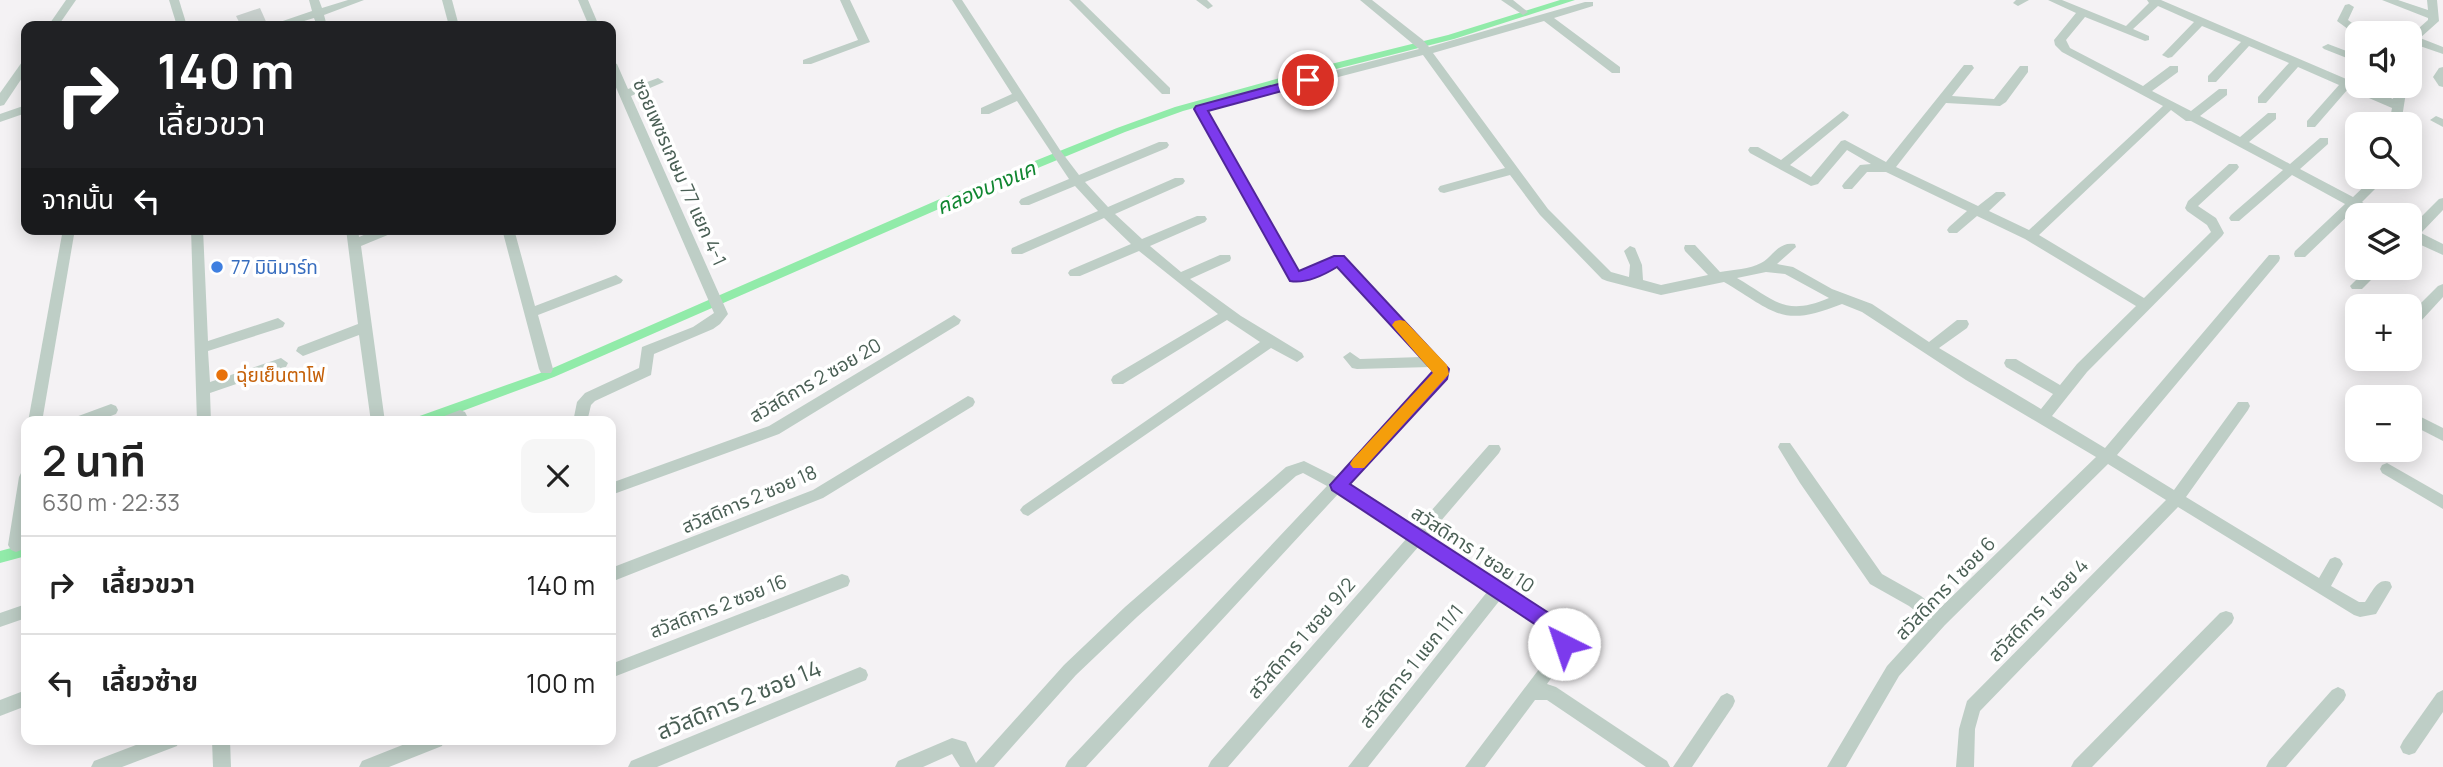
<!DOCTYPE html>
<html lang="th">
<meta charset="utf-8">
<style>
:root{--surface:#fff;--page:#f6f6f6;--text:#222;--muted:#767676;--line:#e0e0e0}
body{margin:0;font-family:Manrope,"Noto Sans Thai",sans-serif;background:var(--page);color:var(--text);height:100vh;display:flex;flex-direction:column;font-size:26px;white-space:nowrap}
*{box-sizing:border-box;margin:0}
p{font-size:23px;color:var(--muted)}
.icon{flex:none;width:38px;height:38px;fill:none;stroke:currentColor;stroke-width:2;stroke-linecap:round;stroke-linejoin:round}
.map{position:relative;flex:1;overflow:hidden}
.drawer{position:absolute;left:21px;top:416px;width:595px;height:329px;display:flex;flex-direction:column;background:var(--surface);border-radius:14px;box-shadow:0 4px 18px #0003}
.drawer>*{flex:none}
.hud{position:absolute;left:21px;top:21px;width:595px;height:214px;border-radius:14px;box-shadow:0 4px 18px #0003;background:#202124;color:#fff;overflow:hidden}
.controls{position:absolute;left:2345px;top:21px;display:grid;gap:14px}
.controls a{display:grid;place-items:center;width:77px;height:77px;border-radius:14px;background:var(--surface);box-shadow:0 4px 18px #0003;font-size:35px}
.pin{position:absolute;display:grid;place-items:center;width:60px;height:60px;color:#fff;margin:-30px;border:4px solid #fff;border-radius:50%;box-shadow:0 2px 7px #0007}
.me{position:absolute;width:77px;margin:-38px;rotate:319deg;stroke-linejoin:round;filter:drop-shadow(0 0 5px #0008)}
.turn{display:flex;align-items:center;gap:24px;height:147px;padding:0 21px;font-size:32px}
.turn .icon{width:91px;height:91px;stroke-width:2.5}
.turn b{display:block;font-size:49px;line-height:60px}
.then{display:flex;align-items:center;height:66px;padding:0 21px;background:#0003;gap:14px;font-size:26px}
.round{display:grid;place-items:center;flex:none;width:74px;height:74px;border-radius:14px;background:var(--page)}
.head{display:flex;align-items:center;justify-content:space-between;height:119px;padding:0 21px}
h1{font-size:42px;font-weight:600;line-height:52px}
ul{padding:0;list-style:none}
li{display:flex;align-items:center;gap:21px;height:98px;padding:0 21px;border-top:2px solid var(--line)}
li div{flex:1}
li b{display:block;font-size:26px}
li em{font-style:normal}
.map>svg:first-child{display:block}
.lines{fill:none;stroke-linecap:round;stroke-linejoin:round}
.canal{fill:#91eba9;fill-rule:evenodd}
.building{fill:#c9d1ce}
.street{fill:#becec6;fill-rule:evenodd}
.route{fill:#7c3aed;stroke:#51269a;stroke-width:2}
.slow{fill:#f59e0b}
.shop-dot{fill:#3f7fe0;stroke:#fff;stroke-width:2.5}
.food-dot{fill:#e8710a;stroke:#fff;stroke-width:2.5}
.labels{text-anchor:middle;stroke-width:7;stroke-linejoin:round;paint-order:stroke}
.street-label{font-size:19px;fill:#4a5f55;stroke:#fff}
.shop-label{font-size:19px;fill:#366cbe;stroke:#fff;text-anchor:start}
.food-label{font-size:19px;fill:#c56008;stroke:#fff;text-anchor:start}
.water-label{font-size:21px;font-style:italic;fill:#108630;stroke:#fff}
.near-street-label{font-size:23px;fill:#4a5f55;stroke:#fff}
</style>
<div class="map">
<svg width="2443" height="767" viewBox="0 0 2443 767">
<rect width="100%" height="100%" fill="#f4f2f4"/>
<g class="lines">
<!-- canal -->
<g class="canal">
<path d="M 1560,0 L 1575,0 L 1454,39 L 1332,70 L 1183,111 L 1125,132 L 948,205 L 554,377 L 433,422 L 412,422 L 414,418 L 546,371 L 940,199 L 1117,128 L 1175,107 L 1327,65 L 1448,35 Z"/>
<path d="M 26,544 L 26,556 L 0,563 L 0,551 Z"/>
</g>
</g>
<!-- building -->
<path class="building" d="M 260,8 L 268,26 L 241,26 L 236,16 Z"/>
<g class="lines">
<!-- street -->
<g class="street">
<path d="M 66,0 L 76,0 L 58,26 L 48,26 Z"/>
<path d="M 169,0 L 179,0 L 187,26 L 177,26 Z"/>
<path d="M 309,0 L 319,0 L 322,8 L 348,0 L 364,0 L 324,15 L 327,26 L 317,26 L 314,18 L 288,26 L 273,26 L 274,24 L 312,11 Z"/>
<path d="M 442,0 L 452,0 L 459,26 L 449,26 Z"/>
<path d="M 578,0 L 588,0 L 599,26 L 589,26 Z"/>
<path d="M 840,0 L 850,0 L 870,42 L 811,64 L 803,64 L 803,60 L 858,40 Z"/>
<path d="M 952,0 L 962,0 L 1060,150 L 1079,175 L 1159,142 L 1167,142 L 1169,145 L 1167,148 L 1085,182 L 1108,207 L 1175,178 L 1183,178 L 1185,181 L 1183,184 L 1115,214 L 1142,239 L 1197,216 L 1205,216 L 1207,219 L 1205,222 L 1150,246 L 1181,272 L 1220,255 L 1230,255 L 1231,258 L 1230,261 L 1190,279 L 1241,316 L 1302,353 L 1304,357 L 1297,362 L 1271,348 L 1028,516 L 1023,514 L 1020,510 L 1023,506 L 1260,342 L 1227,320 L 1123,384 L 1113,384 L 1111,380 L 1113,376 L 1218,314 L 1139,251 L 1080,276 L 1070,276 L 1068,273 L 1070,270 L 1131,244 L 1104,218 L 1022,254 L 1012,254 L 1011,251 L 1012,248 L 1098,211 L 1075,186 L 1029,205 L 1021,205 L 1019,202 L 1021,199 L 1069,179 L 1017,101 L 989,114 L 981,114 L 981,108 L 1012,94 Z"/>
<path d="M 1069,0 L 1080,0 L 1170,88 L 1170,94 L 1162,94 Z"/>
<path d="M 1196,0 L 1207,0 L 1213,6 L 1208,9 Z"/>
<path d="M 1360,0 L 1372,0 L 1423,40 L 1429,47 L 1585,2 L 1593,2 L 1593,6 L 1554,18 L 1620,67 L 1620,73 L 1612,73 L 1544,21 L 1433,53 L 1548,209 L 1611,272 L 1629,277 L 1630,265 L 1624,251 L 1630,246 L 1635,248 L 1642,265 L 1643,280 L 1661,285 L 1708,275 L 1685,251 L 1684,248 L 1685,245 L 1695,245 L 1720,272 C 1733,270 1750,269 1761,263 C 1773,257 1778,241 1795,244 L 1796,247 L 1777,264 L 1793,267 L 1832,289 L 1872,304 L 1929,342 L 1957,320 L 1967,320 L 1969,324 L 1967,328 L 1939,348 L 2041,409 L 2053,394 L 2006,367 L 2004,363 L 2006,359 L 2016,359 L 2060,385 L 2077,364 L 2136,306 L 2025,239 L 1977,216 L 1957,233 L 1949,233 L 1947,230 L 1949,227 L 1967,211 L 1886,172 L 1867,172 L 1852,189 L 1844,189 L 1842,186 L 1844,183 L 1860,165 L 1871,164 L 1847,150 L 1818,184 L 1811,186 L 1750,153 L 1748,150 L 1750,147 L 1758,147 L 1781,160 L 1843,111 L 1849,115 L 1847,118 L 1790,165 L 1811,177 L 1841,141 L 1845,140 L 1886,162 L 1964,65 L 1972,65 L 1974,68 L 1952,96 L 1994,99 L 2020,66 L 2028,66 L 2028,72 L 2006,102 L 2000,106 L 1946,103 L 1896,167 L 1978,206 L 1996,192 L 2004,192 L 2006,195 L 1989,211 L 2029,230 L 2163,106 L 2062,52 L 2055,45 L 2054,40 L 2076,13 L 2048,0 L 2062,0 L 2126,26 L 2149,3 L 2147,0 L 2161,0 L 2393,99 L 2395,86 L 2407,86 L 2401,124 L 2389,124 L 2392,108 L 2348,89 L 2315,127 L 2307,127 L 2307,121 L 2339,85 L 2298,67 L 2266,103 L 2258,103 L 2258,97 L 2289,63 L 2249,46 L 2216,82 L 2208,82 L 2208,76 L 2241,42 L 2202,26 L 2172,57 L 2168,58 L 2162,55 L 2164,53 L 2194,22 L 2158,6 L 2133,29 L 2149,36 L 2149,40 L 2145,41 L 2085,17 L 2066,40 L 2070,48 L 2143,86 L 2170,66 L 2178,66 L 2178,72 L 2152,91 L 2191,111 L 2219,89 L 2227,89 L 2227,95 L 2200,116 L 2240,137 L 2268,113 L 2276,113 L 2276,119 L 2249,142 L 2290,164 L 2320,138 L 2328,138 L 2328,144 L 2300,169 L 2353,197 L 2374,177 L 2387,177 L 2362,202 L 2383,215 L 2367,215 L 2355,209 L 2305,257 L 2295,257 L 2294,254 L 2295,251 L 2345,204 L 2292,175 L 2239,221 L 2231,221 L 2229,218 L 2231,215 L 2283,170 L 2191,121 L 2186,121 L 2171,110 L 2039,235 L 2144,298 L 2211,232 L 2207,225 L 2187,211 L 2185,208 L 2188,201 L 2229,164 L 2237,164 L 2239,167 L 2237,170 L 2198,206 L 2216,218 L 2224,233 L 2222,236 L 2087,372 L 2052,416 L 2105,448 L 2269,255 L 2279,255 L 2280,258 L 2279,261 L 2117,455 L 2174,490 L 2238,402 L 2248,402 L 2250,406 L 2248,410 L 2186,497 L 2319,578 L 2330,559 L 2335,557 L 2340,559 L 2343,564 L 2331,586 L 2359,602 L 2365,602 C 2372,593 2377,577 2390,582 L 2392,587 L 2376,614 L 2360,617 L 2354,615 L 2178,507 L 1980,711 L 1975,729 L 1974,767 L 1956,767 L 1959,729 L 1967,701 L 2166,500 L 2108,464 L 1945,625 L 1899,676 L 1846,767 L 1827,767 L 1887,666 L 1928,621 L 1909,606 L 1870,584 L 1800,483 L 1778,447 L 1780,443 L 1790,443 L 1882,574 L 1921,596 L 1938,610 L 2096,457 L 1966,380 L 1862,312 L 1842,304 C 1782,328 1776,313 1724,282 L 1661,295 L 1607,281 L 1602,279 L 1540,215 L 1510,175 L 1444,193 L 1440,192 L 1438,189 L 1440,186 L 1505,168 L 1423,55 L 1207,111 L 1298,271 C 1313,268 1330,254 1344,257 L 1448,369 L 1446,378 L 1348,484 L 1416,528 L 1489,445 L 1499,445 L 1501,449 L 1499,453 L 1428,536 L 1551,616 L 1569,633 L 1571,650 L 1547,684 L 1556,687 L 1667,761 L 1670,767 L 1646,767 L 1547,700 L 1535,700 L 1485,767 L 1465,767 L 1555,648 L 1555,641 L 1539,626 L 1500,600 L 1368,767 L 1348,767 L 1487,592 L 1419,546 L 1228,767 L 1208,767 L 1211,761 L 1407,538 L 1339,493 L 1086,767 L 1065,767 L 1068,761 L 1327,486 L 1303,473 L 1296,476 L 1137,617 L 1076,675 L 994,767 L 960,767 L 952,754 L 923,767 L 895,767 L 898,761 L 952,738 L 966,742 L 976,763 L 1064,665 L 1125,607 L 1286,467 L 1304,461 L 1336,477 L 1434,372 L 1431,367 L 1357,369 L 1352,368 L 1343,357 L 1350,352 L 1360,359 L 1421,357 L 1337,267 C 1323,274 1306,283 1290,280 L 1194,109 L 1196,106 L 1419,49 ZM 1766,272 L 1785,274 L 1829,298 C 1784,317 1775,300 1737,278 Z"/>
<path d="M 1501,0 L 1513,0 L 1528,12 L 1523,15 Z"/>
<path d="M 2016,0 L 2029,0 L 2018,6 L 2013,3 Z"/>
<path d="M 2382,0 L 2398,0 L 2428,10 L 2427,0 L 2437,0 L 2439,21 L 2420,38 L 2443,47 L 2443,54 L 2414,44 L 2410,44 L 2410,36 L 2428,20 L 2428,18 Z"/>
<path d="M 2349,4 L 2354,7 L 2348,20 L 2365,33 L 2357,33 L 2356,35 L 2337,21 L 2345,5 Z"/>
<path d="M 2328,44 L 2357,55 L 2357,62 L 2324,49 L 2322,47 Z"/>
<path d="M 26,60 L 26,72 L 4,105 L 0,106 L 0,93 L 22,62 Z"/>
<path d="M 611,61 L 617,64 L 628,89 L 658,78 L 664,82 L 631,96 L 728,314 L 720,324 L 713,329 L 654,354 L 651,375 L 595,401 L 591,405 L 587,422 L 573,422 L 577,402 L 585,393 L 639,368 L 642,347 L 693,327 L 714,313 L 611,76 Z"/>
<path d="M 2443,67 L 2443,87 L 2439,86 L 2433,77 L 2439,68 Z"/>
<path d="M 26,105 L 26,113 L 0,122 L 0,114 Z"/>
<path d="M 2436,116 L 2443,119 L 2443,127 L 2430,120 Z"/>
<path d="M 2443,198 L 2443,210 L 2421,233 L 2443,244 L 2443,255 L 2410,240 L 2410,228 L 2439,199 Z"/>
<path d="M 63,229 L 75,229 L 42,422 L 28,422 Z"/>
<path d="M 191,229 L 203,229 L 208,341 L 278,318 L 285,323 L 283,327 L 208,351 L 210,382 L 281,358 L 288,363 L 286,367 L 210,393 L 211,422 L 197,422 Z"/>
<path d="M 346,229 L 358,229 L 359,237 L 378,229 L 397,229 L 395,232 L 361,246 L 385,422 L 371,422 L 359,335 L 303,356 L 296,351 L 298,347 L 358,324 Z"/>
<path d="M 502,229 L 514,229 L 535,306 L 616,275 L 623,280 L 621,283 L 538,315 L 553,369 L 551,373 L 541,373 L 539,369 Z"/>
<path d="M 2368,268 L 2383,268 L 2362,289 L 2352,289 L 2350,286 Z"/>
<path d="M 2443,284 L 2443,297 L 2420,322 L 2410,322 L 2410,314 L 2438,286 Z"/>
<path d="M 954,315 L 961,320 L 959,324 L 779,434 L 611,495 L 611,483 L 769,426 Z"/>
<path d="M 968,396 L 973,398 L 975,402 L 973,406 L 823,498 L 611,582 L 611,568 L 813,490 Z"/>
<path d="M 111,404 L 116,406 L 118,410 L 116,414 L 95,422 L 71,422 L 73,418 Z"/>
<path d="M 460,410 L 465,412 L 467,416 L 465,420 L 437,422 L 439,418 Z"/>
<path d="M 2413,413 L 2443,428 L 2443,441 L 2410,424 L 2410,414 Z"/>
<path d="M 2387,463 L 2443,495 L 2443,509 L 2382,473 L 2380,469 L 2382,465 Z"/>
<path d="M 26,471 C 27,494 31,528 21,550 L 16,552 L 11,550 L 8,545 L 19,477 L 21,473 Z"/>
<path d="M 842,574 L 848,576 L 850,581 L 848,586 L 611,678 L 611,664 Z"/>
<path d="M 26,604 L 26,618 L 0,627 L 0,613 Z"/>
<path d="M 2226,611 L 2232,613 L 2234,618 L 2232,623 L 2092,767 L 2071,767 L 2074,761 L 2220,613 Z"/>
<path d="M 860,667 L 866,670 L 868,675 L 866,680 L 657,767 L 628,767 L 631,761 Z"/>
<path d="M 2338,687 L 2344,690 L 2346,695 L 2344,700 L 2286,767 L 2266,767 L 2269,761 L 2332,690 Z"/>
<path d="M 26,690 L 26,706 L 0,716 L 0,700 Z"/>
<path d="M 2443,690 L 2443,712 L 2415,753 L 2409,755 L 2403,753 L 2400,747 L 2403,741 L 2437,693 Z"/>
<path d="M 1727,693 L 1733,696 L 1735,701 L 1733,706 L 1692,767 L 1673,767 L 1721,696 Z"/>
<path d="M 149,740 L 179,740 L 177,746 L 122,767 L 91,767 L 94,761 Z"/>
<path d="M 212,740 L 230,740 L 231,767 L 213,767 Z"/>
<path d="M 415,740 L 444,740 L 442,746 L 389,767 L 359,767 L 362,761 Z"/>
</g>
</g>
<!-- route -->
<path class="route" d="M 1308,76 L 1312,77 L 1312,83 L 1208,111 L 1299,271 L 1334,256 L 1344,256 L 1449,369 L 1447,379 L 1350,484 L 1552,615 L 1565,626 L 1574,644 L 1571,650 L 1564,653 L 1558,650 L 1552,637 L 1539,627 L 1332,490 L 1330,485 L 1433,371 L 1337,267 C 1324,275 1306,284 1290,281 L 1194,109 L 1196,106 Z"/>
<!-- slow -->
<path class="slow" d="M 1400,320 L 1405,321 L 1447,365 L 1449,374 L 1364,468 L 1353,468 L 1350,464 L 1353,459 L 1433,373 L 1395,329 L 1392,325 L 1395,321 Z"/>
<!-- markers -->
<circle class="shop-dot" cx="217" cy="267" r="7"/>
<circle class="food-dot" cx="222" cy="375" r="7"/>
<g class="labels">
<!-- street labels -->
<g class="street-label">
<text transform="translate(680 172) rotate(66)" y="7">ซอยเพชรเกษม 77 แยก 4-1</text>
<text transform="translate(815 380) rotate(-30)" y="7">สวัสดิการ 2 ซอย 20</text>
<text transform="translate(749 499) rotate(-23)" y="7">สวัสดิการ 2 ซอย 18</text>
<text transform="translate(1473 549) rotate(33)" y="7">สวัสดิการ 1 ซอย 10</text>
<text transform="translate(1945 588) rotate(-46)" y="7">สวัสดิการ 1 ซอย 6</text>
<text transform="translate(718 606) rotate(-21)" y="7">สวัสดิการ 2 ซอย 16</text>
<text transform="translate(2038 610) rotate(-46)" y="7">สวัสดิการ 1 ซอย 4</text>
<text transform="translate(1301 638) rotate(-49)" y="7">สวัสดิการ 1 ซอย 9/2</text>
<text transform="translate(1411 666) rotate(-51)" y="7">สวัสดิการ 1 แยก 11/1</text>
</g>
<!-- shop labels -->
<g class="shop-label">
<text x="231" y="274">77 มินิมาร์ท</text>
</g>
<!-- food labels -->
<g class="food-label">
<text x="236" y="382">ฉุ่ยเย็นตาโฟ</text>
</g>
<!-- water labels -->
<g class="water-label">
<text transform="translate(986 188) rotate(-23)" y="7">คลองบางแค</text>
</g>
<!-- near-street labels -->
<g class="near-street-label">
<text transform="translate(739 700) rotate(-22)" y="8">สวัสดิการ 2 ซอย 14</text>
</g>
</g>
</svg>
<div class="controls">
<a><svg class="icon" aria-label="sound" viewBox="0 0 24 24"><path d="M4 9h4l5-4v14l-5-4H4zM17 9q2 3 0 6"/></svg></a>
<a><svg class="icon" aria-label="search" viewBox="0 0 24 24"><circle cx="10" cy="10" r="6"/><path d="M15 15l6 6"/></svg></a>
<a><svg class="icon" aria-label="layers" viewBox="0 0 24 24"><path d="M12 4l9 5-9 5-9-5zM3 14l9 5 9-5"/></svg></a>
<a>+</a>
<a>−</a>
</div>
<div class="pin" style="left:1308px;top:80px;background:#d93025"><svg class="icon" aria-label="arrive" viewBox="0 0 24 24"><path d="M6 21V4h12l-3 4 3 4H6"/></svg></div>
<svg class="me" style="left:1564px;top:644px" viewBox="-20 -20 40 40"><circle r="19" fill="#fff"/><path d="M0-13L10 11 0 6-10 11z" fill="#7c3aed"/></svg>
<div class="hud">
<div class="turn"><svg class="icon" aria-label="right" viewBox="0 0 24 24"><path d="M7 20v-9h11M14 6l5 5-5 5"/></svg><div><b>140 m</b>เลี้ยวขวา</div></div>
<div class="then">จากนั้น<svg class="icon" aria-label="left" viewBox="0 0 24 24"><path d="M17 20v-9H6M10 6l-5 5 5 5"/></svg></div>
</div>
<section class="drawer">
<div class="head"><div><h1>2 นาที</h1><p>630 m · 22:33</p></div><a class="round"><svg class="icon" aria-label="close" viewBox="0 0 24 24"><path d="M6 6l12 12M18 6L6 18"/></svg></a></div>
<ul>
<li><svg class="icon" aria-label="right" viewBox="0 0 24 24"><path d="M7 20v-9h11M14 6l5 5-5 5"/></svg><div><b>เลี้ยวขวา</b></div><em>140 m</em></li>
<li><svg class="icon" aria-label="left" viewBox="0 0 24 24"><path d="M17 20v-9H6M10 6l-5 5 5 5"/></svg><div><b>เลี้ยวซ้าย</b></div><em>100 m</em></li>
</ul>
</section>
</div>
